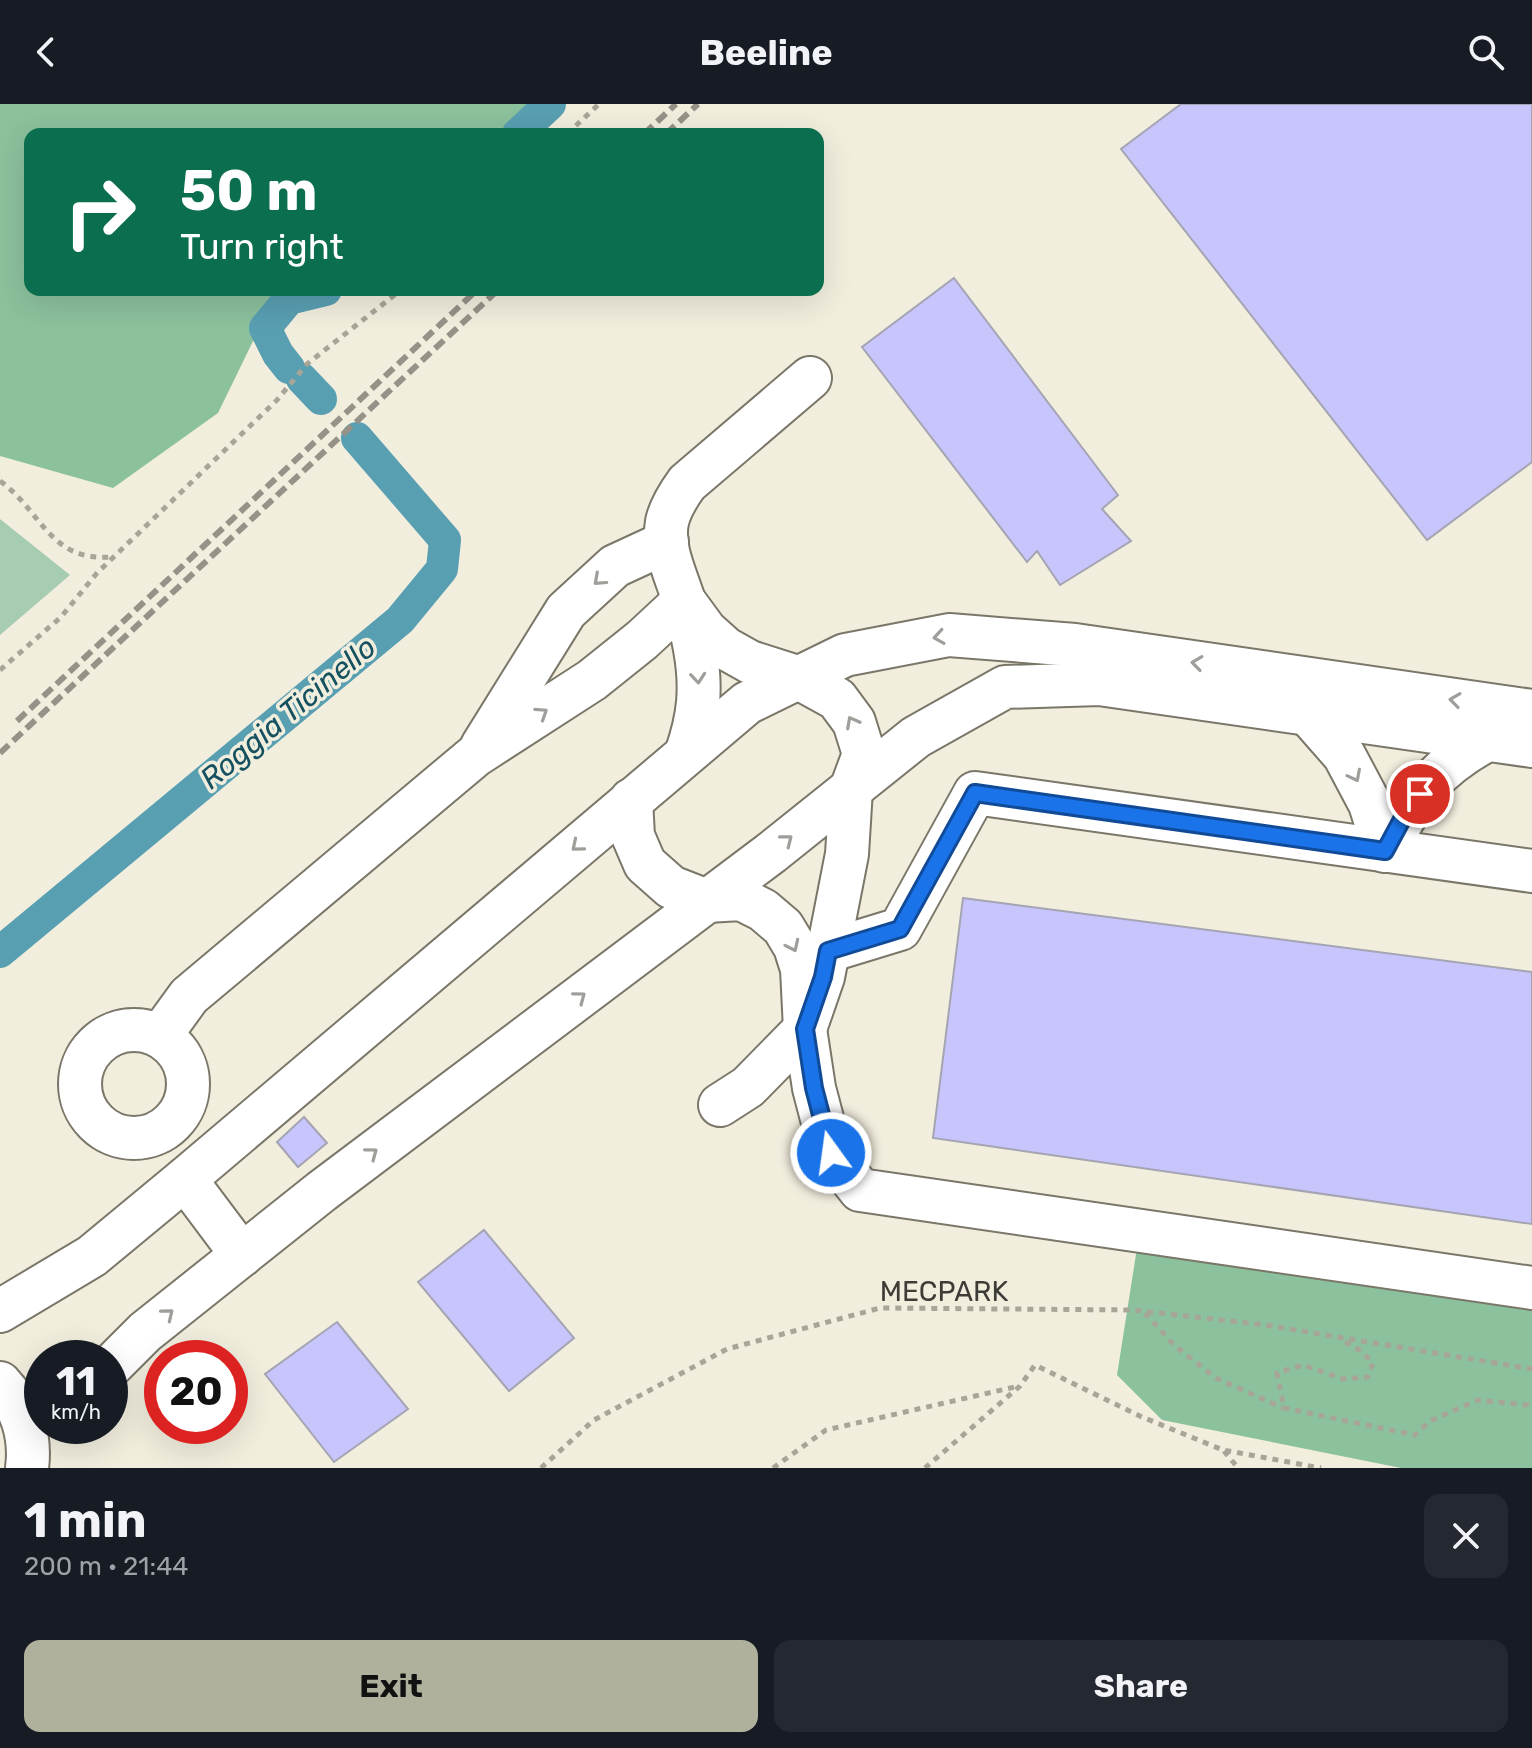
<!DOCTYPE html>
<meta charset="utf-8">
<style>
:root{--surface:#171b24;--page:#242831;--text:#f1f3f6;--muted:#9ea1a6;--accent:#b0b19c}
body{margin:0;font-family:Rubik,sans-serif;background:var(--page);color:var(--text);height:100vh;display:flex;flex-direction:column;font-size:30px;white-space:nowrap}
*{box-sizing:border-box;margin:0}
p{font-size:26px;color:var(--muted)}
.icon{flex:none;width:44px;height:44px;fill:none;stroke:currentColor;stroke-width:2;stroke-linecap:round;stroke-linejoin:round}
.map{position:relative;height:1364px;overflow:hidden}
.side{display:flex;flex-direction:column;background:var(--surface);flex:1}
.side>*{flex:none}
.top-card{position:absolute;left:24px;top:24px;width:800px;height:168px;border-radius:16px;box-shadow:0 8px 32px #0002;background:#0b6e4f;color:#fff;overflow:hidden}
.speed{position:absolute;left:24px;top:1236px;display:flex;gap:16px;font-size:40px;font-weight:700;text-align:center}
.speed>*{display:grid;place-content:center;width:104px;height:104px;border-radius:50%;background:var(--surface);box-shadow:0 8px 32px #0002;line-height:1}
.speed small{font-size:20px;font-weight:400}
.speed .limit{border:12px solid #d22;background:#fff;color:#111}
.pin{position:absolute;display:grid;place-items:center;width:68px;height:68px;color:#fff;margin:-34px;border:4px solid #fff;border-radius:50%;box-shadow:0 2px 8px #0007}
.me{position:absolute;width:88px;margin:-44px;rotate:346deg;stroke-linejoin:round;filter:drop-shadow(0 0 6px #0008)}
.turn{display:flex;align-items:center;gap:28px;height:168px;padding:0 24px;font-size:36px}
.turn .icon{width:104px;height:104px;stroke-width:2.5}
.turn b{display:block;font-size:56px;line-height:68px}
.round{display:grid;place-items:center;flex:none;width:84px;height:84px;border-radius:16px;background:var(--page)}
.overview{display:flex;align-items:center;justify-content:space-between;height:136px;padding:0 24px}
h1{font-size:48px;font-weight:700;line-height:60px}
.primary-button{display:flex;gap:16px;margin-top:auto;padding:16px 24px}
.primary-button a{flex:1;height:92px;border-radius:16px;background:var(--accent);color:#111;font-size:32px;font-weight:700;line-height:92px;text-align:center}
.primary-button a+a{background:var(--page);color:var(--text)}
header{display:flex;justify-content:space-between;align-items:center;height:104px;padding:0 24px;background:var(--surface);font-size:36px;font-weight:700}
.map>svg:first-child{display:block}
.green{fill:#a6ccb1}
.forest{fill:#8cc19d}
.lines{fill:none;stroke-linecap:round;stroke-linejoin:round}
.canal{stroke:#599fb2;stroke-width:32}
.building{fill:#c8c5fc;stroke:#a4a4b2;stroke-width:2}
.minor-casing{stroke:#7a7769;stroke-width:46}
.path{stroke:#a7a498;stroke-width:5;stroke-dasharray:6 6;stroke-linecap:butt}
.minor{stroke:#fff;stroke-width:42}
.rail{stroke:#959288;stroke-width:6;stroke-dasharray:12 6;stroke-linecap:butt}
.oneway{stroke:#9e9e9a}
.route-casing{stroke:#114b97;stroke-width:20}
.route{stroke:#1a73e8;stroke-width:14}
.labels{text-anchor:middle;stroke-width:7;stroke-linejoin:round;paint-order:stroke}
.street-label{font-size:28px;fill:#3e3c36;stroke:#f2eede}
.water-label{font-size:30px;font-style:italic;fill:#165160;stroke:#f2eede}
</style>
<header><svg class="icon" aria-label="back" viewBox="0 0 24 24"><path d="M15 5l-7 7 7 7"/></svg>Beeline<svg class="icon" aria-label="search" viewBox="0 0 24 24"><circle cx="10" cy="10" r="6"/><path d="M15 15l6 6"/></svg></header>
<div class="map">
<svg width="1532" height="1364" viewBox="0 0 1532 1364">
<rect width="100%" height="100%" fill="#f2eede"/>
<!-- green -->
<path class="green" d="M 0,415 L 70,471 L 0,531 Z"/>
<!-- forest -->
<g class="forest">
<path d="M 0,0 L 540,0 L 509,30 L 30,30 L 30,186 L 293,186 L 282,190 L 257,229 L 218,309 L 113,384 L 0,352 Z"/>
<path d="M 1137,1144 L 1532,1202 L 1532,1364 L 1401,1364 L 1162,1316 L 1117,1271 Z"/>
</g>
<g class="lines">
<!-- canal -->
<g class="canal">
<path d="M 518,30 L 550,0"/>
<path d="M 289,264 L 278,250 L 265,224 L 289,195 L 326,186"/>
<path d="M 302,275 L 321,295"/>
<path d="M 0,848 L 400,516 L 442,465 L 445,436 L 357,334"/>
</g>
</g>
<!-- building -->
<g class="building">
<path d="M 1181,0 L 1532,0 L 1532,358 L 1427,436 L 1121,45 Z"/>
<path d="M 954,174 L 1118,391 L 1102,405 L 1131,437 L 1060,481 L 1037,447 L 1027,458 L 862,243 Z"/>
<path d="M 963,794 L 1532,868 L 1532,1120 L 933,1034 Z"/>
<path d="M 304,1013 L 327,1039 L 298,1063 L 277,1038 Z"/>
<path d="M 484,1126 L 574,1234 L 509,1287 L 418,1178 Z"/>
<path d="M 337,1218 L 408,1305 L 334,1358 L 265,1270 Z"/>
</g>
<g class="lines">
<!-- minor casing -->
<g class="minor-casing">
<g id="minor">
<path d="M 684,497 L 706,527 L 725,544 L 750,558 L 797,573 L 837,595 L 854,618 L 864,650 L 851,685 L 847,750 L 823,873 L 805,925 L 748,983 L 720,1001"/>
<path d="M 1308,610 L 1344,651 L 1370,700 L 1385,747 C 1414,694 1432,666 1487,636"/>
<path d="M 482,642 L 566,507 L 615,462 L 667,438"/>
<path d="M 686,650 C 699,613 702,584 695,545 C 692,529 689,512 684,497 C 676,471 662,445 667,418 C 670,404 679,390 687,379 L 810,274"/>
<path d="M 631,696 L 633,732 L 645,760 L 671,783 L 707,797 L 741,795 L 763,806 L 783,823 L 795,843 L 802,865 L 805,925 L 814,984 L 831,1049 L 860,1086 L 1532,1184"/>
<path d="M 828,847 L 900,825 L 975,689 L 1532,767"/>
<circle cx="134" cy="980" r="54"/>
<path d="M 160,932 L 189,892 L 476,651 L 592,576 L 642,536 L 684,497"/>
<path d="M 185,1075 L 242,1151"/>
<path d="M 0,1207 L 92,1152 L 185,1075 L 747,599 L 845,551 L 949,531 L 1075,541 L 1532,607"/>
<path d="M 110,1263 L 145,1228 L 322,1087 L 771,749 L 916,633 L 1005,583 L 1099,580 L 1532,642"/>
<path d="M 0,1279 C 22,1302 31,1333 27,1364"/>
</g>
</g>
<!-- path -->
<g class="path">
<path d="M 567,30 L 599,0"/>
<path d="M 0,377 C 42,407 49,458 112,453"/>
<path d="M 0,566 L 61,513 L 97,469 L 277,296 L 307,260 L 401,186"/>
<path d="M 1145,1209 L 1174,1241 L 1216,1274 L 1283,1304"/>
<path d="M 1345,1238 L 1361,1247 L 1373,1259 L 1368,1273 L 1343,1275 L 1303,1261 L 1277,1269 L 1284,1304 L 1415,1331 L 1430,1317 L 1478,1296 L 1527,1301 L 1532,1306"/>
<path d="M 1224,1347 L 1238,1364"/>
<path d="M 541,1364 L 594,1316 L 727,1245 L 880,1204 L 1134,1206 L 1265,1221 L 1532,1265"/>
<path d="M 773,1364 L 826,1326 L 1019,1282"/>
<path d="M 925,1364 L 1020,1282 L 1035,1261 L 1142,1313 L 1223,1346 L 1321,1364"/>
</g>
<!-- minor -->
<use href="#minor" class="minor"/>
<!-- rail -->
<g class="rail">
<path d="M 644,30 L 676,0"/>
<path d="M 666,30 L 698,0"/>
<path d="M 17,617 L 477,186"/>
<path d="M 0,649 L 498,186"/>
</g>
</g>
<!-- one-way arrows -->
<defs><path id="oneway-chevron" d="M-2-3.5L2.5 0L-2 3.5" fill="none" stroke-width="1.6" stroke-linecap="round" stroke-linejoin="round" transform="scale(2)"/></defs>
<g class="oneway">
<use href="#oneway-chevron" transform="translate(599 476) rotate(138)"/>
<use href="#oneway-chevron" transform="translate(939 533) rotate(171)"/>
<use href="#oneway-chevron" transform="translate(1197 559) rotate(-172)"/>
<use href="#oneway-chevron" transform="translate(698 574) rotate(85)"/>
<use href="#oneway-chevron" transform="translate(1455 596) rotate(-172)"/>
<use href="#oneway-chevron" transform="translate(542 609) rotate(-33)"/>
<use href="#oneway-chevron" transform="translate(852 618) rotate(-118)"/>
<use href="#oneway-chevron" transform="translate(1355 672) rotate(63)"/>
<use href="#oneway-chevron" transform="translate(787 736) rotate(-38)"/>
<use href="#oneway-chevron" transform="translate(577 742) rotate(140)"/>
<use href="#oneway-chevron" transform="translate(793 842) rotate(65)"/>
<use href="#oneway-chevron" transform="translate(580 893) rotate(-37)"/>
<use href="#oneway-chevron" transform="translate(372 1049) rotate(-37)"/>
<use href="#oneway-chevron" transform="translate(168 1210) rotate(-39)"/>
</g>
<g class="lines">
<!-- route casing -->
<g class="route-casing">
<path id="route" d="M 831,1049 L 814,984 L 805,925 L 823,873 L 828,847 L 900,825 L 975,689 L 1385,747 L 1406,708 L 1420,690"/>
</g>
<!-- route -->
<use href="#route" class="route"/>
</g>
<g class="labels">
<!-- street labels -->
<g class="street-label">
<text x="944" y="1197">MECPARK</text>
</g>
<!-- water labels -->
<g class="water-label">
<text transform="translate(288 609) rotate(-40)" y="10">Roggia Ticinello</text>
</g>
</g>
</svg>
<div class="speed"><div>11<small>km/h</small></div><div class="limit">20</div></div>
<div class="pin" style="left:1420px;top:690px;background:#d93025"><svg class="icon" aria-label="arrive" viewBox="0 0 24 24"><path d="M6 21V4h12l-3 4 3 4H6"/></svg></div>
<svg class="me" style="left:831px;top:1049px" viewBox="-20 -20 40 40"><circle r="17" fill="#1a73e8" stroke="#fff" stroke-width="3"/><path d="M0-11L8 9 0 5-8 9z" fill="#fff"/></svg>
<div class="top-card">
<div class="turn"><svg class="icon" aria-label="right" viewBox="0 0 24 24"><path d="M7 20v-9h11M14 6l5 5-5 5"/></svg><div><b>50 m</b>Turn right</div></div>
</div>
</div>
<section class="side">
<div class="overview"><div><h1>1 min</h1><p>200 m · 21:44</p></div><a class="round"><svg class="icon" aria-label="close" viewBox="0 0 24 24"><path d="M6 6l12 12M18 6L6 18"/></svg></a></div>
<div class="primary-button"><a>Exit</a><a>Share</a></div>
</section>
